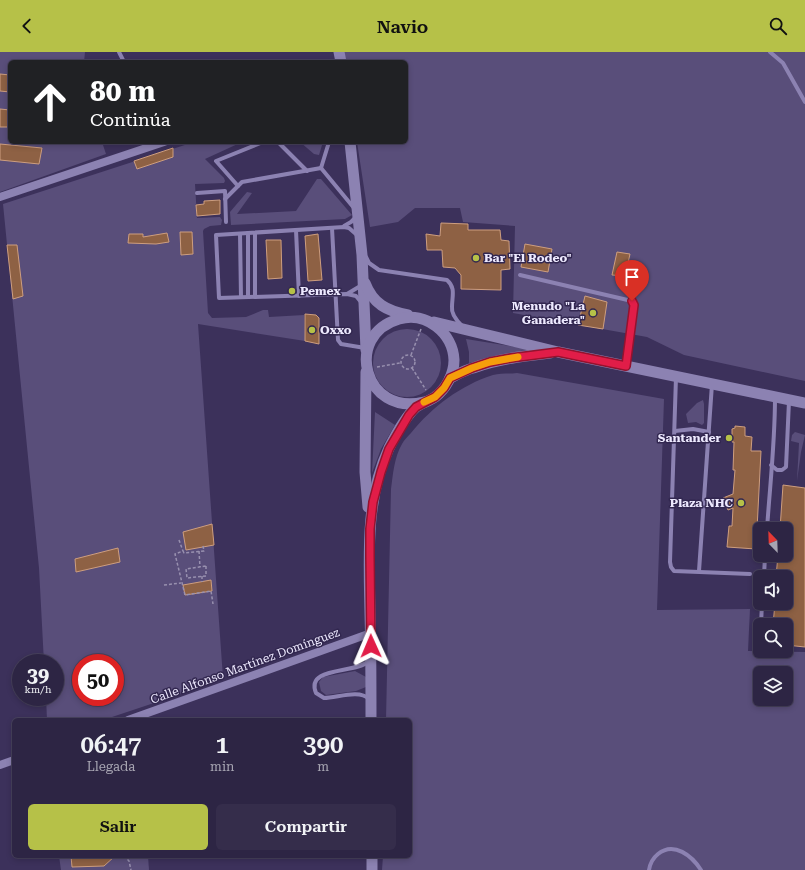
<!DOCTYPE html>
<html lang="es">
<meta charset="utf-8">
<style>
:root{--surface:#2d2544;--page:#352d4b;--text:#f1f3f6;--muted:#a7a5b2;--line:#48425d;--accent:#b6c148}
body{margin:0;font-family:"Roboto Serif",serif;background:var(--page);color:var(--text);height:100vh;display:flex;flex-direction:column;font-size:15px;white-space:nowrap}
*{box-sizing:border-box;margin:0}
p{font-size:13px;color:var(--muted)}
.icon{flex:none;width:22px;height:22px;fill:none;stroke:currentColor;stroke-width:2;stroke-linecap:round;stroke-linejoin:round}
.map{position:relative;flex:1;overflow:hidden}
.drawer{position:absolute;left:12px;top:666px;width:400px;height:140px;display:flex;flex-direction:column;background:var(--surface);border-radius:6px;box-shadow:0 2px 6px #0003,0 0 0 1px var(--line)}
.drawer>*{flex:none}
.banner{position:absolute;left:8px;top:8px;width:400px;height:84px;border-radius:6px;box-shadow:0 2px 6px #0003,0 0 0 1px var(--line);background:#202124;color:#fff;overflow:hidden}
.needle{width:26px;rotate:337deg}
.buttons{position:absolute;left:753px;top:470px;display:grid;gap:8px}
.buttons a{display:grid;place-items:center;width:40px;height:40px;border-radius:6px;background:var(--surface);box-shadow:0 2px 6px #0003,0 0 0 1px var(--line);font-size:20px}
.speed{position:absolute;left:12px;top:602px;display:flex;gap:8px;font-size:20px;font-weight:700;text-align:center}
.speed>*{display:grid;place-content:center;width:52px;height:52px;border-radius:50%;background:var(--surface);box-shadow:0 2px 6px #0003,0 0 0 1px var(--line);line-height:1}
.speed small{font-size:10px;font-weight:400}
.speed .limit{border:6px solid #d22;background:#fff;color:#111}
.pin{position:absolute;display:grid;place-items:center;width:34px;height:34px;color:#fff;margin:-41px -17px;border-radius:50% 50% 50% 0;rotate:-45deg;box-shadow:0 0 4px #0007}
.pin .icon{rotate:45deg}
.me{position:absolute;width:44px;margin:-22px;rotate:359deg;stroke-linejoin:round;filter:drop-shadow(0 0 3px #0008)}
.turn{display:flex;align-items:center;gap:14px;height:84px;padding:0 16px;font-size:18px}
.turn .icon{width:52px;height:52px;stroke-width:2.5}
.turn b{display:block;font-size:28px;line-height:34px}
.eta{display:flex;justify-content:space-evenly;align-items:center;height:68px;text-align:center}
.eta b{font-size:24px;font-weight:600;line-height:28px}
.primary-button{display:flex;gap:8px;margin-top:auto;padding:8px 16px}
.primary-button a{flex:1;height:46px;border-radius:6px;background:var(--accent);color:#111;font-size:16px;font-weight:600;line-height:46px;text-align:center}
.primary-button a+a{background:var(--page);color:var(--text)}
header{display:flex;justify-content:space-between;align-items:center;height:52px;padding:0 16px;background:var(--accent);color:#111;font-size:18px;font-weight:600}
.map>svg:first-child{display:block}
.green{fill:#594e7a;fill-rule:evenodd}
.building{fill:#8e6144;stroke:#ce9e7f}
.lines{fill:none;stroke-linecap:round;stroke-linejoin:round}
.path{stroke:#9890af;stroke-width:1.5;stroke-dasharray:3 2;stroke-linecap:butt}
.lane{stroke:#8c82b2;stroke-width:4}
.street{stroke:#8c82b2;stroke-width:8}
.secondary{stroke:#8c82b2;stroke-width:11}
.route-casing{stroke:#92132f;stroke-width:10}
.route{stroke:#e11d48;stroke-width:7}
.slow{stroke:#f59e0b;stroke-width:7}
.poi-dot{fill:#b6c148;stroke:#322750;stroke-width:1.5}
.labels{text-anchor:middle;stroke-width:3;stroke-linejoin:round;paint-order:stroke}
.poi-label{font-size:12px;font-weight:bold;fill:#ede9fe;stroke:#322750;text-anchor:start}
.street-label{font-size:12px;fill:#ede9fe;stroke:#322750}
</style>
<header><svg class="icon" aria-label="back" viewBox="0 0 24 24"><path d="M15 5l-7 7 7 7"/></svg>Navio<svg class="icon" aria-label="search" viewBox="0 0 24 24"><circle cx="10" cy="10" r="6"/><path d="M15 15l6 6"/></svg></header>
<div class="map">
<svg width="805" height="818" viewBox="0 0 805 818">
<rect width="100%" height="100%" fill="#3c315b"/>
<!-- green -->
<g class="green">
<path d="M 0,0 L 85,0 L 84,10 L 10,10 L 10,90 L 102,90 L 106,102 L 0,140 Z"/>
<path d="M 344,0 L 805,0 L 805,329 L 684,303 L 647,285 L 513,261 L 515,174 L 463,170 L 460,156 L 415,156 L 398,170 L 370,175 L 357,90 L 406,90 L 406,10 L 346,10 Z"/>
<path d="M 194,90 L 242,90 L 205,107 L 224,126 L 225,129 L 224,131 L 195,132 L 197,166 L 220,165 L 222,168 L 221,173 L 210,174 L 204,177 L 203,179 L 208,261 L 212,266 L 246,265 L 263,258 L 268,258 L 269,265 L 304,263 L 305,289 L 198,272 L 223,626 L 166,647 L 103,668 L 47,668 L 46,645 L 55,645 L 55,611 L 44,611 L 39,516 L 3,152 ZM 81,611 L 115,611 L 115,645 L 81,645 Z"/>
<path d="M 300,90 L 323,90 L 319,103 L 314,102 Z"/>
<path d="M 317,127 L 321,127 L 352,163 L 345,167 L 231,173 L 230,160 L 247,140 L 252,141 L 237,162 L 296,159 Z"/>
<circle cx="407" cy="311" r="34"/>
<path d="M 466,287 L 529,297 L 469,311 L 469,300 Z"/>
<path d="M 517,321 L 664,347 L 657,558 L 750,557 L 748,599 L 805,600 L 805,818 L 382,818 L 383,804 L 410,804 L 410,668 L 386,668 L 391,437 C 393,422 394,406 402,392 C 404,388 408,384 411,381 C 432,355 461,333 493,323 C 500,321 509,322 517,321 ZM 760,621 L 786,621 L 786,647 L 760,647 Z"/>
<path d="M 703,348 L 704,352 L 704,371 L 702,373 L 696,370 L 688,371 L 686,362 L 697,351 Z"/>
<path d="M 375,360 L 395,373 L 381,397 L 372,421 Z"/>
<path d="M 795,380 L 805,383 L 801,400 L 797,429 L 799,391 L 791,389 L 792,383 Z"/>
<path d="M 355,619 L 366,625 L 366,635 L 356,639 L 326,643 L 321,639 L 319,630 L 323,625 Z"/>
<path d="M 59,804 L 148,804 L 149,818 L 61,818 Z"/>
</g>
<!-- building -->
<g class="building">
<path d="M 0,22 L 10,23 L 10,40 L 0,39 Z"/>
<path d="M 0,57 L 10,58 L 10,75 L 0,75 Z"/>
<path d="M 0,92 L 42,96 L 39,112 L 0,108 Z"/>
<path d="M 173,96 L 173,105 L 137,117 L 134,109 Z"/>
<path d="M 220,148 L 220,162 L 197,164 L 196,153 L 204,152 L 204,149 Z"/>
<path d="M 441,171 L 468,172 L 468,178 L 500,178 L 501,188 L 509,189 L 510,217 L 501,218 L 501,238 L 461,237 L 461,223 L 455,216 L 443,215 L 442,198 L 427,198 L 426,182 L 440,184 Z"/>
<path d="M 180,180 L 192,180 L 193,202 L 181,203 Z"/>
<path d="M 167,181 L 169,190 L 156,192 L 128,191 L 129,182 L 143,182 L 143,185 Z"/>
<path d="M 318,182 L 322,228 L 308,229 L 305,184 Z"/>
<path d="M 266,188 L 281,188 L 282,226 L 268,227 Z"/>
<path d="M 525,192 L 552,197 L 548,220 L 521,215 Z"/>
<path d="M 7,193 L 17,193 L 23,244 L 13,247 Z"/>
<path d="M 617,200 L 630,202 L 625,224 L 612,223 Z"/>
<path d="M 585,244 L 607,250 L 603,277 L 578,273 Z"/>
<path d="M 305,262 L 316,263 L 319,266 L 319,292 L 305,289 Z"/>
<path d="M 735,374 L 745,375 L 745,384 L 752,385 L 751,399 L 761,399 L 756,497 L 727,495 L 729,474 L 732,474 L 733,456 L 728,458 L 723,446 L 733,442 L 735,418 L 733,418 L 734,390 L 732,390 L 732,377 L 735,376 Z"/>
<path d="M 783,433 L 805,436 L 805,595 L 786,593 L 786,573 L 773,573 L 775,551 L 786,551 L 786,525 L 776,525 L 778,503 L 786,503 L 786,477 L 780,477 Z"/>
<path d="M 212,472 L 214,493 L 186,498 L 183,480 Z"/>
<path d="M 118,496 L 120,510 L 76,520 L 75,507 Z"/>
<path d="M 211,528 L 212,539 L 185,543 L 183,533 Z"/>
<path d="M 71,804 L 115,804 L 104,814 L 72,815 Z"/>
</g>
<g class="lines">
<!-- path -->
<g class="path">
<path d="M 411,303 L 421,277"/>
<circle cx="408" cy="310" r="7"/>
<path d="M 377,315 L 400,311"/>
<path d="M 412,316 L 426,338"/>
<path d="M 179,488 L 183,499"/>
<path d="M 203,494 L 204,499 L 184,501 L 183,499 L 175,502 L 185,543 L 211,539 L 213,552"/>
<path d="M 199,499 L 200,515"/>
<path d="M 206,514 L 206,524 L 187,526 L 186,517 Z"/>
<path d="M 202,524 L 202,530"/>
<path d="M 164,533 L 181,531"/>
<path d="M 124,804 L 129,809 L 131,818"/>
</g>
<!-- lane -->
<g class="lane">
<path d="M 119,0 L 124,10"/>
<path d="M 770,0 L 783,11 L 805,50"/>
<path d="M 278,90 L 307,119"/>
<path d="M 321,116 L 354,156"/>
<path d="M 321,116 L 329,90"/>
<path d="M 238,134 L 216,109 L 263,90"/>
<path d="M 197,141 L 225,139 L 226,170"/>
<path d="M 225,147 L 242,130 L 321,116"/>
<path d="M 344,174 L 351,170 L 356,165"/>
<path d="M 332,176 L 338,288 L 341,292 L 365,296"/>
<path d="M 296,178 L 299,244"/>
<path d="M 248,181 L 248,245"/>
<path d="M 255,181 L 255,245"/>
<path d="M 240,182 L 241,245"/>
<path d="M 357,183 L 349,176 L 344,175 L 216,183 L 219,246 L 347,242 L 356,244 L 361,250"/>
<path d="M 366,205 L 369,211 L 379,218 L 447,228 C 456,236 452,244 452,255 C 451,262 457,269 462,274"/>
<path d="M 520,223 L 632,249 L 634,253 L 626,314"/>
<path d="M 347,242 L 362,233"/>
<path d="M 676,325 L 670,510 L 671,515 L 674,519 L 750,522"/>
<path d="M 675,379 L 693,377 L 709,380"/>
<path d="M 771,413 L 777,418 L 782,418 L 786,415 L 789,349"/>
<path d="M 767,477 C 770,433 775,390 775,346"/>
<path d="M 699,519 L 712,332"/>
<path d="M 764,525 L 765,503"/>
<path d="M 761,573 L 762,551"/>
<path d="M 760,593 L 760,591"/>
<path d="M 369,609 C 356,622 305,614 316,641 L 324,646 C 337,646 359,637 369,647"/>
<path d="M 649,818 C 650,812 653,806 658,802 C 674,789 692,804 701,818"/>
</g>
<!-- street -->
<g class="street">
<path d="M 0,145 L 164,90"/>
<path d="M 128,668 L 371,581"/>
<path d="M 0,713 L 14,708"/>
</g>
<!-- secondary -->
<g class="secondary">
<path d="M 339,0 L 341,10"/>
<path d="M 350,90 L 362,203 L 366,298"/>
<path d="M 365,231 C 373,252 387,259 408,263"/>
<path d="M 434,270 L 558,300 L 805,351"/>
<path d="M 366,320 L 365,420 L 368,455"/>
<path d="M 450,326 C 458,322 465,318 473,316 C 498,307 524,304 550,301"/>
<path d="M 371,668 C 371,632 371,597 370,561 C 369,506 365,447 389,396 C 396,382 405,365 416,355 C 422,351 429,349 435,345 C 446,337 454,322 454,308 C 453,281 426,259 399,267 C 343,283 364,365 424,350"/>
<path d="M 372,818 L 372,804"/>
</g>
</g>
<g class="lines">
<!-- route casing -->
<g class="route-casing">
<path id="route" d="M 371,594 L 370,505 L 370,477 L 373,450 L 381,420 L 389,397 L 409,363 L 416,355 L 435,345 L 444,336 L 450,326 L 472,316 L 490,310 L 511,306 L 558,300 L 626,314 L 634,253 L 632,249"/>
</g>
<!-- route -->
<use href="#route" class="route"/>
<!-- slow -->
<path class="slow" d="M 424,350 L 435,345 L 444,336 L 450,326 L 472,316 L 490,310 L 518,305"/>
</g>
<!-- markers -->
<g class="poi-dot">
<circle cx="476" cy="206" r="4"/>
<circle cx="292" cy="239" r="4"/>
<circle cx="593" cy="261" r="4"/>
<circle cx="312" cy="278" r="4"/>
<circle cx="729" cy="386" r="4"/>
<circle cx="741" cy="451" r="4"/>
</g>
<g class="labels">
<!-- poi labels -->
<g class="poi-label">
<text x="484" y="210">Bar "El Rodeo"</text>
<text x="300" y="243">Pemex</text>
<text x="585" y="258" text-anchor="end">Menudo "La<tspan x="585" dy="14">Ganadera"</tspan></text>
<text x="320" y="282">Oxxo</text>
<text x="721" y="390" text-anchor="end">Santander</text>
<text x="733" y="455" text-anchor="end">Plaza NHC</text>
</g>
<!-- street labels -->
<g class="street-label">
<text transform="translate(245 614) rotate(-20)" y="4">Calle Alfonso Martínez Domínguez</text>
</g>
</g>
</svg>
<div class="buttons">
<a><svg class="needle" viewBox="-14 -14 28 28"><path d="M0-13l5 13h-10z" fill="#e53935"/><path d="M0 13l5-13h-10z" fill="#a7a5b2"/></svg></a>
<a><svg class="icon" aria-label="sound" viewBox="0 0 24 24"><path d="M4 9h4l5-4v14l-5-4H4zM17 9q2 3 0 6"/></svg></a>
<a><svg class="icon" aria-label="search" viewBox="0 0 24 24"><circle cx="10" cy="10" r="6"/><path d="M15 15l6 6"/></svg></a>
<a><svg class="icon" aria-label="layers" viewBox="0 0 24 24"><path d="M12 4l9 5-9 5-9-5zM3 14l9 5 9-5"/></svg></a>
</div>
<div class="speed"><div>39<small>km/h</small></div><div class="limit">50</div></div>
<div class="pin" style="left:632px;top:249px;background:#d93025"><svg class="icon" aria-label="arrive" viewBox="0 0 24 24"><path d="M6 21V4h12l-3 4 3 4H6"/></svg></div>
<svg class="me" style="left:371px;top:594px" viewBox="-20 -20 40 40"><path d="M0-17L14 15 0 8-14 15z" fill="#e11d48" stroke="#fff" stroke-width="4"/></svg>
<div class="banner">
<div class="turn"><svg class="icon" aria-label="ahead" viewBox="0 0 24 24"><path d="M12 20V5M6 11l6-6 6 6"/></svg><div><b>80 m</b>Continúa</div></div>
</div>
<section class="drawer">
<div class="eta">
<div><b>06:47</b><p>Llegada</p></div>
<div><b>1</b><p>min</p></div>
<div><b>390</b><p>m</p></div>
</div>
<div class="primary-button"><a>Salir</a><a>Compartir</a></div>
</section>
</div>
